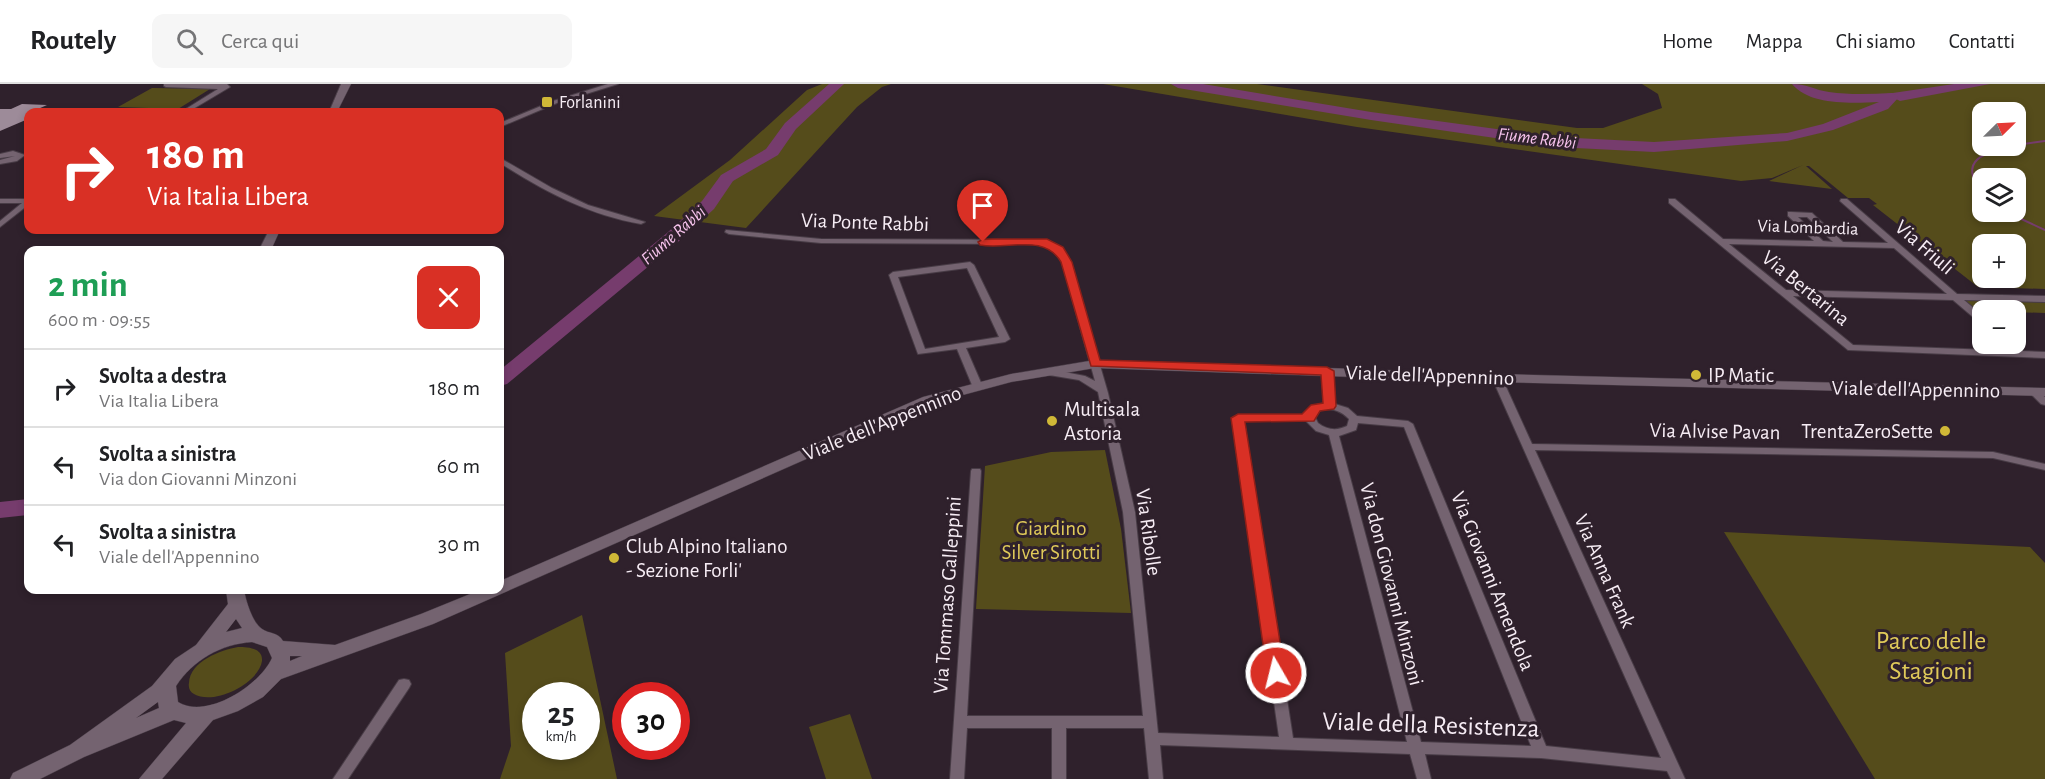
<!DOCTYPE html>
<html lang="it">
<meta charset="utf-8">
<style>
:root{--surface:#fff;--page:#f6f6f6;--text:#202124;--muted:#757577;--line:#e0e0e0}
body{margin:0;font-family:"Alegreya Sans",sans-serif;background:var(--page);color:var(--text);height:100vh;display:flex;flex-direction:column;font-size:22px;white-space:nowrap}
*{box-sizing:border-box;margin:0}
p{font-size:20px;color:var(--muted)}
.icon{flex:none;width:33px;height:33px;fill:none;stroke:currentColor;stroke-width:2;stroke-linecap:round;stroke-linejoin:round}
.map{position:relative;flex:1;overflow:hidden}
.side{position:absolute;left:24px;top:162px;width:480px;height:348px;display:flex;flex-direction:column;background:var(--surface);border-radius:12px;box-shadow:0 3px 9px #0003}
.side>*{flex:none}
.hud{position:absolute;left:24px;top:24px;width:480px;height:126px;border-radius:12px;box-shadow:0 3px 9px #0003;background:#d93025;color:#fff;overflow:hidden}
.needle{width:39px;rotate:66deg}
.tools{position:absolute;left:1972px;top:18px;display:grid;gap:12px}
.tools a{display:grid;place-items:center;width:54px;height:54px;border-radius:12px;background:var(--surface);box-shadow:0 3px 9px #0003;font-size:30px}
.speed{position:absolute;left:522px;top:598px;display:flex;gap:12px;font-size:30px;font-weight:700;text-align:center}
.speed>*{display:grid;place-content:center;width:78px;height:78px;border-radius:50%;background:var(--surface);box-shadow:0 3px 9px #0003;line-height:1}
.speed small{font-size:15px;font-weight:400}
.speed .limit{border:9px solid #d22;background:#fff;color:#111}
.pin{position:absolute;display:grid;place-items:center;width:51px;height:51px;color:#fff;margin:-62px -26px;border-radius:50% 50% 50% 0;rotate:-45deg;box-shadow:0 0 6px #0007}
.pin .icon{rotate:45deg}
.me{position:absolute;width:66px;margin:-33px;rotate:352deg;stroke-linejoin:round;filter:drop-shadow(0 0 4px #0008)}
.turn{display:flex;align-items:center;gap:21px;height:126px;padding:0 24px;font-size:27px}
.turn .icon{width:78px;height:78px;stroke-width:2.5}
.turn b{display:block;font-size:42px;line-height:51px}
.round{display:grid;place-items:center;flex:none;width:63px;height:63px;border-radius:12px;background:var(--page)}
.overview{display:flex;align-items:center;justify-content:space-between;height:102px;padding:0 24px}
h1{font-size:36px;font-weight:700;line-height:45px;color:#1e9e55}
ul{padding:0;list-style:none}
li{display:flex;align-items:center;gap:18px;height:78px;padding:0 24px;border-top:2px solid var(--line)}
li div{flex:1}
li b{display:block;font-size:22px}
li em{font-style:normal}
header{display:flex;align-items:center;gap:36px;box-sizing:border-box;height:84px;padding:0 30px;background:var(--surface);border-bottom:2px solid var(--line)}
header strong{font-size:28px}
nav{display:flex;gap:33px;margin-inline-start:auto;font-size:21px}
.search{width:420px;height:54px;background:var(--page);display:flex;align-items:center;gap:15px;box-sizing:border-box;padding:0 21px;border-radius:12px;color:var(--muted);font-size:22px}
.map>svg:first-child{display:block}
.green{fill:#554c1b;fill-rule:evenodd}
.water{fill:#763c6d}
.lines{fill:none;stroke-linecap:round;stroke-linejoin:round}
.stream{stroke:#763c6d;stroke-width:2}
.river{fill:#763c6d;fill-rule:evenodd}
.building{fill:#9d8b99}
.street-casing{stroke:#483c46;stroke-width:2}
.secondary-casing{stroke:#483c46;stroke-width:1}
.street{fill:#746370;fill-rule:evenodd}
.secondary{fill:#746370;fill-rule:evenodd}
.route{fill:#d93025;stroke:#8d1f18;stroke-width:1.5}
.poi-dot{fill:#d0b837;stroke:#2f212c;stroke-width:2}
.labels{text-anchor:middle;stroke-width:6;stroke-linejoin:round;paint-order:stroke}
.far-poi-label{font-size:18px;fill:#f6ecf4;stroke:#2f212c;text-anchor:start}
.far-water-label{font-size:18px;font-style:italic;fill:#f8c4ee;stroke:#2f212c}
.far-street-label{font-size:18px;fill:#f6ecf4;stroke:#2f212c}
.street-label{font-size:21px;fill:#f6ecf4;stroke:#2f212c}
.poi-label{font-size:21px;fill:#f6ecf4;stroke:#2f212c;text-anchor:start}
.park-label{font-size:21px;fill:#e0ca59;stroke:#2f212c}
.near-park-label{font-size:26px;fill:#e0ca59;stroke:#2f212c}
.near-street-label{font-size:26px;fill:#f6ecf4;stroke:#2f212c}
</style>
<header>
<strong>Routely</strong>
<div class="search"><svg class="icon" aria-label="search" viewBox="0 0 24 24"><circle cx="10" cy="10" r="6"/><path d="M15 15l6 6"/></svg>Cerca qui</div>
<nav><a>Home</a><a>Mappa</a><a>Chi siamo</a><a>Contatti</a></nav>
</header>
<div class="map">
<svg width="2045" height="695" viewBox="0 0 2045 695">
<rect width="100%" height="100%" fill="#2f212c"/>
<!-- green -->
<g class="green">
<path d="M 822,0 L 891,0 L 882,3 L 857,23 L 746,144 L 654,132 L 730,76 L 807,6 Z"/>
<path d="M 1103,0 L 1257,0 L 1577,44 L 1603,44 L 1662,24 L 1658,10 L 1642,0 L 2045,0 L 2045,205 L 1978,203 L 1873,121 L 1877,120 L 1869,114 L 1848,114 L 1809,82 L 1806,82 L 1832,105 L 1769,97 L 1803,81 L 1772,94 L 1741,97 L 1357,43 ZM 1983,28 L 2016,28 L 2016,62 L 1983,62 ZM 1983,94 L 2016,94 L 2016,128 L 1983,128 ZM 1983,160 L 2016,160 L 2016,194 L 1983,194 Z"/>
<path d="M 152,4 L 153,4 L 210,5 L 178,25 L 118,23 Z"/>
<path d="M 1966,216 L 2045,217 L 2045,229 L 1977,227 L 1966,217 Z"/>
<path d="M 1105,366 L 1121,445 L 1131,529 L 976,525 L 985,382 L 1051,368 Z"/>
<path d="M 1724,448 L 2030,463 L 2045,479 L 2045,695 L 1875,695 Z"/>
<path d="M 582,531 L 617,695 L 500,695 L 511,662 L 505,569 ZM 536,612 L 586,612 L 586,663 L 536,663 Z"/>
<path d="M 238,563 C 248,563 263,564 262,577 C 259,599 214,622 194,610 C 190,608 188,603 189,599 C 190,577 221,566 238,563 Z"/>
<path d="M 850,630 L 872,695 L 826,695 L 809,643 Z"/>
</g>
<!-- water -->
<path class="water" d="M 1954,0 L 1990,0 L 1900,17 L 1886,10 Z"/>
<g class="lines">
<!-- stream -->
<g class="stream">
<path d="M 2016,61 L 2045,57"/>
<path d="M 1983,110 C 1955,75 1986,68 2016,62"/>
<path d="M 2006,128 L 2045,146"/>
</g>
<!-- river -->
<g class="river">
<path d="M 829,0 L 844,0 L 796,45 L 778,71 L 733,97 L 714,125 L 679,157 L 507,300 L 500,302 L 500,286 L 667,149 L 702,117 L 721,91 L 766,65 L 785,39 Z"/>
<path d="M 1171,0 L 1203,0 L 1371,28 L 1556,53 L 1654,58 L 1787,49 L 1823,40 L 1879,18 C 1853,19 1810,22 1792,0 C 1808,0 1814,6 1829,8 C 1850,11 1871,10 1892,9 L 1899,13 L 1888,25 L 1833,46 L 1787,57 L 1654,68 L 1556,63 L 1371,36 L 1178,4 Z"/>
<path d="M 28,415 L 28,431 L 0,434 L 0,418 Z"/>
</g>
</g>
<!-- building -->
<path class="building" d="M 22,20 L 47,21 L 38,25 L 48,26 L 42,28 L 28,28 L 28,35 L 0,47 L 0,25 L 11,25 Z"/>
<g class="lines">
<!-- street casing -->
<g class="street-casing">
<g id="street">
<path d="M 164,0 L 227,0 L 230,3 L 188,28 L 181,28 L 218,5 L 166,3 L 164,2 Z"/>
<path d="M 608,0 L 618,0 L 557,19 L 500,43 L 500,39 L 553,17 Z"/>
<path d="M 13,67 L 25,71 L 17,77 L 0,80 L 0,76 L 15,72 L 0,74 L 0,70 Z"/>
<path d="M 500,74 L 552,104 L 588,121 L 645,138 L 641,140 C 588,131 544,107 500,79 Z"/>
<path d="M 0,115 L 28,115 L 28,121 L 0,143 L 0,137 L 22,119 L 0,119 Z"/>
<path d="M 1669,115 L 1675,115 L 1723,155 L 1814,157 L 1788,132 L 1788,128 L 1791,128 L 1812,129 L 1843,158 L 1888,159 L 1840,117 L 1841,115 L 1847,115 L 1957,210 L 2045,212 L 2045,218 L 1964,216 L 1983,232 L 1983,240 L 1980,239 L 1953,216 L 1793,212 L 1853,261 L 2045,268 L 2045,274 L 1848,266 L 1669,119 ZM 1798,133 L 1807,133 L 1833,158 L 1823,157 ZM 1729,160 L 1894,164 L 1947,210 L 1786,206 Z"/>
<path d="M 726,146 L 821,155 L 1047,156 L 1062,164 L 1070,178 L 1108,309 L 1135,428 L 1158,649 L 1279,653 L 1233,334 L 1238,331 L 1304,331 L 1312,322 L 1325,319 L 1322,287 L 1324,285 L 1327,284 L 1332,287 L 1335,320 L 1348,324 L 1357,332 L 1408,337 L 1413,340 L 1546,662 L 1661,674 L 1492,294 L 1494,292 L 1500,292 L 1502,294 L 1532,360 L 1993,368 L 2045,380 L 2045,386 L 1993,374 L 1535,366 L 1685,695 L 1671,695 L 1667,687 L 1541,674 L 1425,670 L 1431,695 L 1417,695 L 1410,670 L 1160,661 L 1163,695 L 1149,695 L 1144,644 L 1066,644 L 1066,695 L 1052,695 L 1052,644 L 967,644 L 964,695 L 950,695 L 971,387 L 972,385 L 980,385 L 981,387 L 967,632 L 1143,632 L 1123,428 L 1098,308 L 1079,296 L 1049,291 L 1044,288 L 1049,285 L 1085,292 L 1095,297 L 1062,178 L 1056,168 L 1045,160 L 821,159 L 729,150 L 725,148 ZM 1323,325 C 1334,325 1341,327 1349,335 L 1347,342 C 1337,347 1327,346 1318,339 L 1314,331 ZM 1244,337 L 1306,337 L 1316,347 L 1329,351 L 1407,658 L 1293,654 ZM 1358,339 L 1404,343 L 1531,662 L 1421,658 L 1339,352 L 1356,346 Z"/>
<path d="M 970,178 L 974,181 L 1010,255 L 1005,258 L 966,264 L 982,301 L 977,304 L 972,301 L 957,265 L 918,270 L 889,191 L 893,188 ZM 967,184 L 999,253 L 925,265 L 898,193 Z"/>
<path d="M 2034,305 L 2045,313 L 2045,321 L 2041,320 L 2029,308 Z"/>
<path d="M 404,595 L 409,596 L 411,600 L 409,604 L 348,695 L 333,695 L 399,596 Z"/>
</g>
</g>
<!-- secondary casing -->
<g class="secondary-casing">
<g id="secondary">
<path d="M 341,0 L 351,0 L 337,28 L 329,28 Z"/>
<path d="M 269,146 L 280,146 L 271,166 L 259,166 Z"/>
<path d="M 1095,276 L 1497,290 L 2045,304 L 2045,312 L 1497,298 L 1095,284 L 1011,298 L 933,319 L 433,540 L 281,595 L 263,613 L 238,627 L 213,636 L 162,695 L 139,695 L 186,639 L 174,636 L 84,673 L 40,695 L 10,695 L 13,689 L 70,661 L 152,602 L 175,575 L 196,561 L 228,520 L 226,506 L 244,506 C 246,517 252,538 262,545 C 269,550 278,548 283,557 L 335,561 L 421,530 L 480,506 L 500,506 L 500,497 L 923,313 L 1011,290 ZM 236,535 L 242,544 L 226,548 ZM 252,558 L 267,563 L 272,574 C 260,601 207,636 178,618 L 176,602 C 193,576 221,560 252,558 ZM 290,572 L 302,572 L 290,577 ZM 158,618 L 159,624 L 136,634 Z"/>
</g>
</g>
<!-- street -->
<use href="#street" class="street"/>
<!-- secondary -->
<use href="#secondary" class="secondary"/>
</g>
<!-- route -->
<path class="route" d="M 983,155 L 1047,155 L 1063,163 L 1072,178 L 1100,276 L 1327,283 L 1334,287 L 1336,322 L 1334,325 L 1320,327 L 1314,337 L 1245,338 L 1285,589 L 1282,594 L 1276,596 L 1270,594 L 1267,589 L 1231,334 L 1238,330 L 1302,330 L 1311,321 L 1323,319 L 1321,291 L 1091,282 L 1061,178 C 1044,149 1008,166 980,161 L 978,158 Z"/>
<!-- markers -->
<g class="poi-dot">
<rect x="541" y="12" width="12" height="12" rx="3"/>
<circle cx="1696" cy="291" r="6"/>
<circle cx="1052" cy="337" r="6"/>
<circle cx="1945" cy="347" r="6"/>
<circle cx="614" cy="474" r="6"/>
</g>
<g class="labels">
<!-- far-poi labels -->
<g class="far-poi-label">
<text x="559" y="24">Forlanini</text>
</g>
<!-- far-water labels -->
<g class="far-water-label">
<text transform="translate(1537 54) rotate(7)" y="6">Fiume Rabbi</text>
<text transform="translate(673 151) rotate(-41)" y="6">Fiume Rabbi</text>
</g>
<!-- far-street labels -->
<g class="far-street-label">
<text transform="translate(1808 143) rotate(2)" y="6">Via Lombardia</text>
</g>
<!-- street labels -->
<g class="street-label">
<text transform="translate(865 138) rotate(2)" y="7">Via Ponte Rabbi</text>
<text transform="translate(1925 163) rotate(41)" y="7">Via Friuli</text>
<text transform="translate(1806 204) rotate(39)" y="7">Via Bertarina</text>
<text transform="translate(1430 291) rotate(2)" y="7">Viale dell'Appennino</text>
<text transform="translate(1916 305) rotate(1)" y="7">Viale dell'Appennino</text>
<text transform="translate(882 339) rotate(-22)" y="7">Viale dell'Appennino</text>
<text transform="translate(1715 347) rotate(1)" y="7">Via Alvise Pavan</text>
<text transform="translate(1149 448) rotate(82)" y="7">Via Ribolle</text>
<text transform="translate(1605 487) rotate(66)" y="7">Via Anna Frank</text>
<text transform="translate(1493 497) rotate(68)" y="7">Via Giovanni Amendola</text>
<text transform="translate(1392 500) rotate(76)" y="7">Via don Giovanni Minzoni</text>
<text transform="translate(947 511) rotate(-86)" y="7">Via Tommaso Galleppini</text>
</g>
<!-- poi labels -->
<g class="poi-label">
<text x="1708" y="298">IP Matic</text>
<text x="1064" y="332">Multisala<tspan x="1064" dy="24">Astoria</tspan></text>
<text x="1933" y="354" text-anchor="end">TrentaZeroSette</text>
<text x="626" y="469">Club Alpino Italiano<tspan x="626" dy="24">- Sezione Forli'</tspan></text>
</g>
<!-- park labels -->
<g class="park-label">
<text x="1051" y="451">Giardino<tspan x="1051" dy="24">Silver Sirotti</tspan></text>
</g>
<!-- near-park labels -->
<g class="near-park-label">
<text x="1931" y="565">Parco delle<tspan x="1931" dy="30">Stagioni</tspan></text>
</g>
<!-- near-street labels -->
<g class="near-street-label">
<text transform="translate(1431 640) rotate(2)" y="9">Viale della Resistenza</text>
</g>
</g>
</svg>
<div class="tools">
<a><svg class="needle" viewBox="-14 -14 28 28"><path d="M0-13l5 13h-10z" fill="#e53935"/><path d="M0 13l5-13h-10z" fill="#757577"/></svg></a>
<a><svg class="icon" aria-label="layers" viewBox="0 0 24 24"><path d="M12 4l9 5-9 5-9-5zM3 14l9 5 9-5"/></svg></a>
<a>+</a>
<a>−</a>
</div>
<div class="speed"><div>25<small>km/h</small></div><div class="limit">30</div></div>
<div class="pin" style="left:983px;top:158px;background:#d93025"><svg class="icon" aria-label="arrive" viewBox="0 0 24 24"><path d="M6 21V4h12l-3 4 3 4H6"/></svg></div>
<svg class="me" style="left:1276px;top:589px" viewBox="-20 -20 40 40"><circle r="17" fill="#d93025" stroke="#fff" stroke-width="3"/><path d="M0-11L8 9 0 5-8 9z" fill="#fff"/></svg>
<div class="hud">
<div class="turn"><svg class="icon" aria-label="right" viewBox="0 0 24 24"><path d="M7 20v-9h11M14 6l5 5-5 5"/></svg><div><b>180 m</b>Via Italia Libera</div></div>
</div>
<section class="side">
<div class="overview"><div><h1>2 min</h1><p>600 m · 09:55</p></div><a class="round" style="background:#d93025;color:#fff"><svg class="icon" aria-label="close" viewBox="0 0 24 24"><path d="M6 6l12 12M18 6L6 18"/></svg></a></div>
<ul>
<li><svg class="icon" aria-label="right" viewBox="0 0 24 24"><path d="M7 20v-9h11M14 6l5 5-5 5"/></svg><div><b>Svolta a destra</b><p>Via Italia Libera</p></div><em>180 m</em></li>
<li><svg class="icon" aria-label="left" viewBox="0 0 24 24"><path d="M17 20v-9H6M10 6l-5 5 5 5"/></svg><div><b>Svolta a sinistra</b><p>Via don Giovanni Minzoni</p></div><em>60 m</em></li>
<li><svg class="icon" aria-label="left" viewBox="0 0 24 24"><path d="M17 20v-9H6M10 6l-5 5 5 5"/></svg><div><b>Svolta a sinistra</b><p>Viale dell'Appennino</p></div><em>30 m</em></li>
</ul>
</section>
</div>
